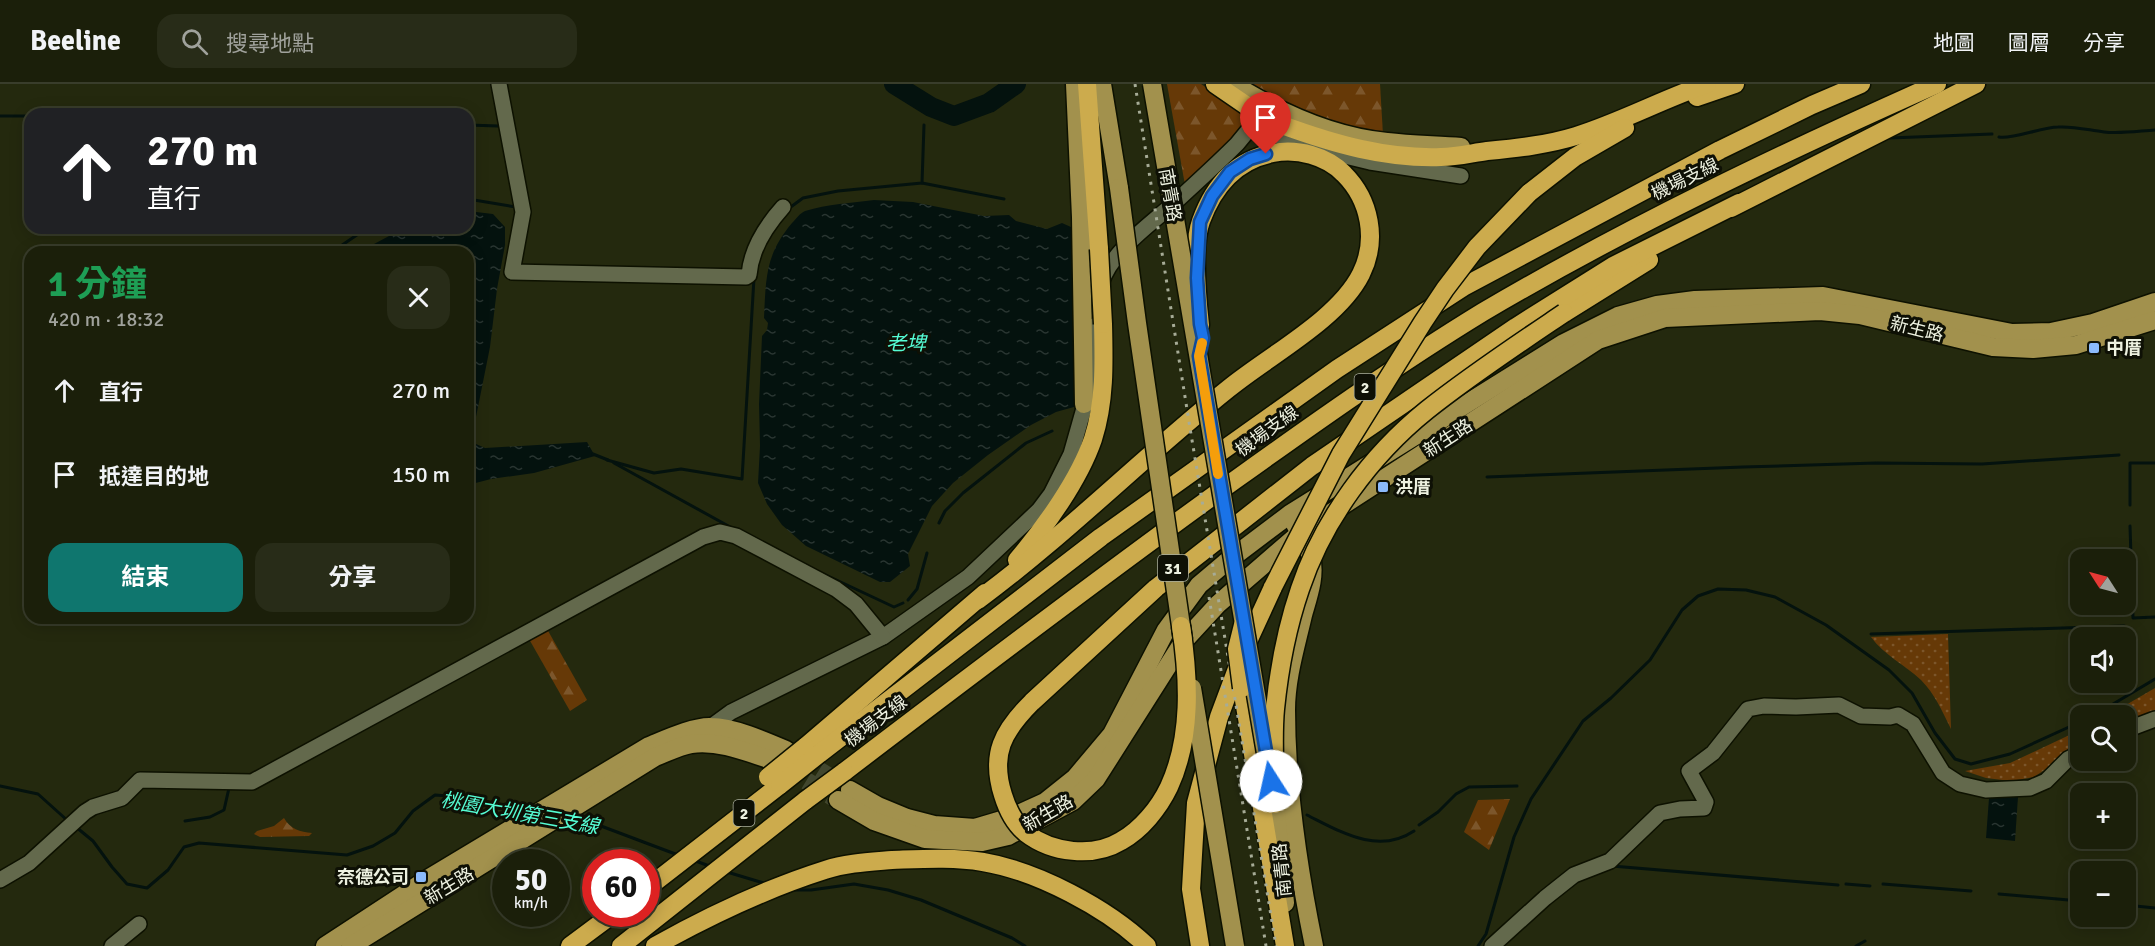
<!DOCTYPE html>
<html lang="zh-TW">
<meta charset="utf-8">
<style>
:root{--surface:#1b1f0a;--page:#282c18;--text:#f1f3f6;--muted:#a0a29c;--line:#393d2b;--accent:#0f766e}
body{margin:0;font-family:Signika,"Noto Sans TC",sans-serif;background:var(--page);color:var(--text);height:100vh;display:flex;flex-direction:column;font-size:22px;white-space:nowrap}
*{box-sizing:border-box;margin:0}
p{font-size:20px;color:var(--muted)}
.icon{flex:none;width:33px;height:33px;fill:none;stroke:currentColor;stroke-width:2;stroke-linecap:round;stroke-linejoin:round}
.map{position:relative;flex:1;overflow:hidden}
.side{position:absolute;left:24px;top:162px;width:450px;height:378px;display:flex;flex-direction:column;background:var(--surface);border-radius:18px;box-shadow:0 3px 15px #0003,0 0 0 2px var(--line)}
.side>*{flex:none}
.banner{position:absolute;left:24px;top:24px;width:450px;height:126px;border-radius:18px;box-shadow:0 3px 15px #0003,0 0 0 2px var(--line);background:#202124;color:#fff;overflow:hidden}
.needle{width:39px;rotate:306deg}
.tools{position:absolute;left:2070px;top:465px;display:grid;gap:12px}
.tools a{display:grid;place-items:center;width:66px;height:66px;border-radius:12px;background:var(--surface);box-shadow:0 3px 15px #0003,0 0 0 2px var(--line);font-size:30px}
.speed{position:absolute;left:492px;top:765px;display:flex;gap:12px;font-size:30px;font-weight:700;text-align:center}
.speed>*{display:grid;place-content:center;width:78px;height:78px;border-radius:50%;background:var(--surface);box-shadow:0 3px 15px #0003,0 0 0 2px var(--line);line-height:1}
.speed small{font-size:15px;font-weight:400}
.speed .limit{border:9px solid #d22;background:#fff;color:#111}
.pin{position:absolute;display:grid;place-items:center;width:51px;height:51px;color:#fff;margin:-62px -26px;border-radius:50% 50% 50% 0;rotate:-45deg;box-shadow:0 0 6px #0007}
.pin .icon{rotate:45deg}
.me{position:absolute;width:66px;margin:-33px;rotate:350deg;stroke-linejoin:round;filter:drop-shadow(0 0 4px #0008)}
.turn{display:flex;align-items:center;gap:21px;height:126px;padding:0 24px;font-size:27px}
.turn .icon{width:78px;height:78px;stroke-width:2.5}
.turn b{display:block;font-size:42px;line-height:51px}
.round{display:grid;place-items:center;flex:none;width:63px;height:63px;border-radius:18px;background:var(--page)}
.summary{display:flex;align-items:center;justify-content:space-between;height:102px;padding:0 24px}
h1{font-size:36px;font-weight:700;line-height:45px;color:#1e9e55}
.button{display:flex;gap:12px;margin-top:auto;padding:12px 24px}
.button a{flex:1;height:69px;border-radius:18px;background:var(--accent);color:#fff;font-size:24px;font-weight:700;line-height:69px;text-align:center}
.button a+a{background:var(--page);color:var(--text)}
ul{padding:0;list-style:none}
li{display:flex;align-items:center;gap:18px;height:84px;padding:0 24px}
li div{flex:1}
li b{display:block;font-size:22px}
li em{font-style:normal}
header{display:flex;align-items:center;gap:36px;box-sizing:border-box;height:84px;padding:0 30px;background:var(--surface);border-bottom:2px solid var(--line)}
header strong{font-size:28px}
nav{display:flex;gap:33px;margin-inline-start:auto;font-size:21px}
.search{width:420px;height:54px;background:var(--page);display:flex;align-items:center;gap:15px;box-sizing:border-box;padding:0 21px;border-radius:18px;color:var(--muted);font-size:22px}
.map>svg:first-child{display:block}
.grass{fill:url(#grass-dots)}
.forest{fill:url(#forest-firs)}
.water{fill:url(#water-ripples)}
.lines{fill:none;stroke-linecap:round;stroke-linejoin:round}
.stream{stroke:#04120e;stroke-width:3}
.river{stroke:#04120e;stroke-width:20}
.major-tunnel{stroke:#42472e;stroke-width:18;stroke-dasharray:18 9;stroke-linecap:butt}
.minor-casing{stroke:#0d1100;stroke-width:18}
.major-casing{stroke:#0d1100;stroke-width:21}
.highway-casing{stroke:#0d1100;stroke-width:21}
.minor{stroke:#63694c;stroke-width:15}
.major{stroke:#a2914d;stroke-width:18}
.highway{stroke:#ccab4d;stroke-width:18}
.rail{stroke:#a7ac97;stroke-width:3;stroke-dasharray:3 6;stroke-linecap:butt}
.major-bridge-casing{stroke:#0d1100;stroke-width:21;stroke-linecap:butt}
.highway-bridge-casing{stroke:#0d1100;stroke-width:21;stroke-linecap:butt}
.major-bridge{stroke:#a2914d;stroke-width:18}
.highway-bridge{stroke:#ccab4d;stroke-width:18}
.route-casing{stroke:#114b97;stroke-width:15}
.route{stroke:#1a73e8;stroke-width:10}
.slow{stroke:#f59e0b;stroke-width:10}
.poi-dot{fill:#8bbafc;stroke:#0e1005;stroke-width:2}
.labels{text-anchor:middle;stroke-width:6;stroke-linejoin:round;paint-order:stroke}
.shield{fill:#0e1005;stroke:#aaae9e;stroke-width:1.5}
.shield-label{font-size:16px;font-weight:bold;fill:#edf1e0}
.street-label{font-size:18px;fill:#edf1e0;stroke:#0e1005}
.poi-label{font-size:18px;font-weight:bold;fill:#edf1e0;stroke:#0e1005;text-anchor:start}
.water-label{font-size:20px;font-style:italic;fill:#55fcd4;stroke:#0e1005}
</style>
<header>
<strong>Beeline</strong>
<div class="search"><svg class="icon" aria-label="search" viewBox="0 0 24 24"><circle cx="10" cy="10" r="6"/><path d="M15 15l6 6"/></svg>搜尋地點</div>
<nav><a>地圖</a><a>圖層</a><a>分享</a></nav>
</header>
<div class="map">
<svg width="2155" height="862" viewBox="0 0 2155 862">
<defs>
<pattern id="grass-dots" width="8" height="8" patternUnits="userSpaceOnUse" patternTransform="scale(1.5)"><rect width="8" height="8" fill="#663907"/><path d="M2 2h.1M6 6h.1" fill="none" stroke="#7c562b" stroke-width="1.8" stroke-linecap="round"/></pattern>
<pattern id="forest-firs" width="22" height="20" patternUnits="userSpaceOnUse" patternTransform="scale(1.5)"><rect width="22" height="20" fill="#663907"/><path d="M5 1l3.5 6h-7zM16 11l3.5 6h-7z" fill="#7c562b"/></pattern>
<pattern id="water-ripples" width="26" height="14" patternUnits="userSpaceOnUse" patternTransform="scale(1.5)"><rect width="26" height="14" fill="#04120e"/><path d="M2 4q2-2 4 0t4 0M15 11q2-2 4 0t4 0" fill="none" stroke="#293531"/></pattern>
</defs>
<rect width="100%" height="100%" fill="#24290e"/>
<!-- grass -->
<g class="grass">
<path d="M 1948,550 L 1951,645 C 1942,627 1935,610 1921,596 C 1905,581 1884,571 1871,553 Z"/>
<path d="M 2155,604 L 2155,630 L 2126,640 L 2126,632 L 2107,632 Z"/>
<path d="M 2080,646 L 2080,662 L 2034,693 L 2011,697 L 1986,694 L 1965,687 L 2010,679 Z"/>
</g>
<!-- forest -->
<g class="forest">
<path d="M 1167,0 L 1201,0 L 1250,34 L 1240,52 L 1185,101 Z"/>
<path d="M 1250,0 L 1380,0 L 1383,51 L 1306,31 Z"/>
<path d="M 547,545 L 587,616 L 570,627 L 529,555 Z"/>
<path d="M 1510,715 L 1489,766 L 1464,748 L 1478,716 Z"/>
<path d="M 284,734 C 290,745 300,748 312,749 L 309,752 L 260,753 L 254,750 L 257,747 L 274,742 Z"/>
</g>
<!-- water -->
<g class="water">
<path d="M 874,116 L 913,118 L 984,132 L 1009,131 L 1016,137 L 1047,145 L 1062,139 L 1071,143 L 1075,248 L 1074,323 L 1056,328 L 1031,341 L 988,371 L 953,399 L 932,422 L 908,470 L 910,482 L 890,498 L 880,498 L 806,462 L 782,441 L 767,420 L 758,399 L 760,362 L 759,320 L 762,252 L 767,246 L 768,239 L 764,234 C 766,194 765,171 792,139 C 796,135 800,129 805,127 C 827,120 852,119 874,116 Z"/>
<path d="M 468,127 L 493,130 L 505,143 L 505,161 L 497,205 L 490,263 L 473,348 L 476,360 L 485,364 L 587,358 L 595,372 L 534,389 L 491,395 L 468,401 L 468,168 L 359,168 L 404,144 L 468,144 Z"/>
<path d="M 2018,713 L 2015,757 L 1986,754 L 1989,714 Z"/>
</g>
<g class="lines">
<!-- stream -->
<g class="stream">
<path d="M 0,32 L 30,32"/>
<path d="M 468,41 L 498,42"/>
<path d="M 1999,53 C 2011,56 2042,43 2058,43 C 2074,42 2088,46 2104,48 C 2120,50 2139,47 2155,46"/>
<path d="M 1890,54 L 1992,50"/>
<path d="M 922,99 L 1004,115"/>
<path d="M 468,115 L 516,123"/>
<path d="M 788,125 L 803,114 L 838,107 L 922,99 L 924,41"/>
<path d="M 332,168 L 367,144"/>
<path d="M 593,370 L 608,376"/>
<path d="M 607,376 L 654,389 L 681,385 L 742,395 L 754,194"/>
<path d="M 614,379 L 732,444"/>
<path d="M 1487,393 L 1743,383 L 1876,379 L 1982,380 L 2119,371"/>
<path d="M 2130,421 L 2130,379 L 2155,379"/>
<path d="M 939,439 L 945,427 L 963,409 L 1026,359 L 1052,347"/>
<path d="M 2130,442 L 2133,534 L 2155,533"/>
<path d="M 815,486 L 894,523 L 903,519"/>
<path d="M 908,516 L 917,505 L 927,469"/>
<path d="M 1871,550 L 2124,542"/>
<path d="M 2093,632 L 2155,595"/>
<path d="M 0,702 L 38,710 L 68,737"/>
<path d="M 1307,731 C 1341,748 1378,771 1414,747"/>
<path d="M 571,735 L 593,739 L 678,771"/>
<path d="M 185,737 L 210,733 L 224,726 L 229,704"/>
<path d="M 1419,741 L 1438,728 L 1456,710 L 1469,703 L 1517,702"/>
<path d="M 76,743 L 93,757 L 112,783 L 127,800 L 147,804 L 168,786 L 184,763 L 199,759 L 347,771 L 373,762 L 395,749 L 413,727 L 435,711 L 461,713 L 529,726"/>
<path d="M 693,776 L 712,783"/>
<path d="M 1612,782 L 1838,801"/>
<path d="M 727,788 L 767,800"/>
<path d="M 1846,800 L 1870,802"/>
<path d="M 1883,800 L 1971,807"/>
<path d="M 793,806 L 811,806 L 854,800 L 888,806 L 921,816 L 1012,854 L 1025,862"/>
<path d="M 1999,810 L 2080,817"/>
<path d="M 2126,821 L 2155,824"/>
<path d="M 1478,862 L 1486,850 L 1514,753 L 1531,715 L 1583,637 L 1611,614 L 1650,576 L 1682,526 L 1698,512 L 1718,505 L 1746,506 L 1775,513 L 1826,541 L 1889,586 L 1912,609 L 1935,649 L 1955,675 L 1971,680 L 2010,670 L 2080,638"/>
<path d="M 1856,862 L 1865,857"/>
</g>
<!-- river -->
<path class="river" d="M 894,0 L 931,23 L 954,32 L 989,19 L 1016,0"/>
<!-- major-tunnel -->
<g class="major-tunnel">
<path d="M 796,672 L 850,706"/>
<path d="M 783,683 L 838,716"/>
</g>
<!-- minor casing -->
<g class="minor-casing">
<g id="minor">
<path d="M 499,0 L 523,128 L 512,188 L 746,193 L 749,191 C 751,165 766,142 783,123"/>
<path d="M 1251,43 L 1316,65 L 1370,78 L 1461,92"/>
<path d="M 1101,200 C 1110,169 1149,141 1172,121 C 1194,101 1216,81 1237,60 L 1251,43 L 1264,19"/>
<path d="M 2126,646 L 2155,635"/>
<path d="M 705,647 L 731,628 L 883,553 L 968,493 L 1039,426 L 1051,410 L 1071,370 L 1092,296 L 1096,241"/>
<path d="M 0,796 L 29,779 L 85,728 L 93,723 L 122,714 L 140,696 L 252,698 L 703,453 L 720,448 L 736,452 L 836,505 L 856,520 L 883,553"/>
<path d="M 112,862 L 139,840"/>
<path d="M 1492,862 L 1545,814 L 1574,791 L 1610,777 L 1660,729 L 1680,725 L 1704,724 L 1706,718 L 1689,687 L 1713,669 L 1748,625 L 1764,622 L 1796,623 L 1839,621 L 1861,632 L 1890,633 L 1898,631 L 1913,640 L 1943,689 L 1960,700 L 1986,706 L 2030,704 L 2046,697 L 2068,675 L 2080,669"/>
</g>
</g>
<!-- major casing -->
<g class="major-casing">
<g id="major">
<path d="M 1075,0 L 1081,133 L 1084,320"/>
<path d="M 1102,0 L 1119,104"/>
<path d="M 1233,0 C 1280,29 1332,53 1387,58 C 1411,61 1436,61 1461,63"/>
<path d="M 1295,440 C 1300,450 1308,462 1311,473 C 1316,492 1308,513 1303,531 C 1296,562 1286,594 1286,626 C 1286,706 1298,784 1314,862"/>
<path d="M 850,706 L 878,722 L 907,734 L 934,741 L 975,744 L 1012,733 L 1045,718 L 1075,694 L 1112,650 L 1166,546 L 1199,501 L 1225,479 L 1290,430 L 1564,259 L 1618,232 L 1657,221 L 1695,216 L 1823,212 L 2012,249 L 2051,248 L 2093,239 L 2155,218"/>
<path d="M 838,716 L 874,737 L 925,755 L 982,758 L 1008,752 L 1073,717 L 1096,695 L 1183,558 L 1218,520 L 1300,449 L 1598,256 L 1665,234 L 1820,227 L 1860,231 L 1993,263 L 2033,265 L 2076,261 L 2155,236"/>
<path d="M 1275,720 L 1285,819"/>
<path d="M 325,862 L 426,796 L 649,662 C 664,656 694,642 711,643 C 733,643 765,657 786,666"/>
<path d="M 351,862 L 655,673 C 666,669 679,662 691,660 C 719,656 747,668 774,677"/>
</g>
</g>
<!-- highway casing -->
<g class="highway-casing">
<g id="highway">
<path d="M 1087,0 L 1099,165"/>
<path d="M 1215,0 L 1247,22"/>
<path d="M 1697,13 L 1735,0"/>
<path d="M 1282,41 C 1334,60 1386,75 1441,73 C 1457,73 1472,69 1487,67 C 1517,64 1547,61 1576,52 C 1621,38 1663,15 1707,0"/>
<path d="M 1529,109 L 1575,73 L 1625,44"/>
<path d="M 1731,124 L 1976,0"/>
<path d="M 1564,229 L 1649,176"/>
<path d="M 1017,476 C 1045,443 1079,396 1093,355 C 1105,318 1104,279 1103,240"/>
<path d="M 978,516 C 1066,451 1143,373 1228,305 C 1268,272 1338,236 1361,190 C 1378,156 1370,116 1344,90 C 1327,72 1297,64 1273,69 C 1236,76 1214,101 1201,137 C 1192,161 1197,214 1200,241"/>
<path d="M 1242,604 L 1285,862"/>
<path d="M 1032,618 L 1156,504 L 1312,382 L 1516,243 L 1613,182 L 1739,119"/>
<path d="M 805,663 L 985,509"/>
<path d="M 819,670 L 1101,453 L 1337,285 L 1465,202 L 1720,66 L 1812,21 L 1861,0"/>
<path d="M 844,688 C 974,589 1103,491 1235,396 C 1316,338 1398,280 1483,228 C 1629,142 1782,69 1937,0"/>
<path d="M 646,805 L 780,701"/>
<path d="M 570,862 L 613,830"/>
<path d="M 621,862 L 806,716"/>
<path d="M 655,862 C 709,832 765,805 825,786 C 847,779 869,778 892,776 C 922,775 953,773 983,778 C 1037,787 1107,824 1147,862"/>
<path d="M 1200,862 L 1191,805 L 1196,719 L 1219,633 L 1244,566 L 1273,503"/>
</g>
</g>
<!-- minor -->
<use href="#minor" class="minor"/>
<!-- major -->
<use href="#major" class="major"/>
<!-- highway -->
<use href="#highway" class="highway"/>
<!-- rail -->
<g class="rail">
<path d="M 1135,0 L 1190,344 L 1276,862"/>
<path d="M 1209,513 L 1266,862"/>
</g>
<!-- major-bridge casing -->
<g class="major-bridge-casing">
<g id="major-bridge">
<path d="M 1152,0 L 1269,687"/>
<path d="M 1119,104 L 1137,239 L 1183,556"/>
<path d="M 1192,604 L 1235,862"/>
</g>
</g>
<!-- highway-bridge casing -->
<g class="highway-bridge-casing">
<g id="highway-bridge">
<path d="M 1247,22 L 1282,41"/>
<path d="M 1099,165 L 1103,240"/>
<path d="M 1273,503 L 1341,370 L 1423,238 L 1445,205 L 1477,163 L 1529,109"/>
<path d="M 1242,604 L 1237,565 L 1243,541"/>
<path d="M 1032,618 C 1003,647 990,670 1003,711 C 1007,724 1015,740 1026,749 C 1052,769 1093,774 1121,757 C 1141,746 1159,724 1169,703 C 1192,653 1189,595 1181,542"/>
<path d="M 768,693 L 805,663"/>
<path d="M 780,701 L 819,670"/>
<path d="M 806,716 L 844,688"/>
<path d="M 1275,720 C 1275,689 1272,656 1275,625 C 1279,585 1287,543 1300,505 C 1323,436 1371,371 1427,326 C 1471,291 1518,260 1564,229"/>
</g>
</g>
<!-- major-bridge -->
<use href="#major-bridge" class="major-bridge"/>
<!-- highway-bridge -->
<use href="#highway-bridge" class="highway-bridge"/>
</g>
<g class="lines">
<!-- route casing -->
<g class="route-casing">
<path id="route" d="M 1266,70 L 1250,75 L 1230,88 L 1212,112 L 1200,138 L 1197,194 L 1200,240 L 1203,254 L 1199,272 L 1271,697"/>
</g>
<!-- route -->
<use href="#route" class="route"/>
<!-- slow -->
<path class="slow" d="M 1202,259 L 1199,272 L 1218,390"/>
</g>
<!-- markers -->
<g class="poi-dot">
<rect x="2088" y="258" width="12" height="12" rx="3"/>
<rect x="1377" y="397" width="12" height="12" rx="3"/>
<rect x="415" y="787" width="12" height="12" rx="3"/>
</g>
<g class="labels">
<!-- shield labels -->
<g class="shield">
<rect x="1354.5" y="290" width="21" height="26" rx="4.5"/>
<rect x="1158" y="471" width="30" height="26" rx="4.5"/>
<rect x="733.5" y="716" width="21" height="26" rx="4.5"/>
</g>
<g class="shield-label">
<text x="1365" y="309">2</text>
<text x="1173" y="490">31</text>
<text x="744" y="735">2</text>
</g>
<!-- street labels -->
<g class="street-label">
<text transform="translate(1685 95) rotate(-26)" y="6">機場支線</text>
<text transform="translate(1170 111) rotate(80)" y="6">南青路</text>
<text transform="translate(1917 245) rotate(14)" y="6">新生路</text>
<text transform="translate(1267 347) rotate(-36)" y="6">機場支線</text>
<text transform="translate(1448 354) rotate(-33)" y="6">新生路</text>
<text transform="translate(876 637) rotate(-37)" y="6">機場支線</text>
<text transform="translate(1048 729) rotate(-30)" y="6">新生路</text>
<text transform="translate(1282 786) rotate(-96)" y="6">南青路</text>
<text transform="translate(449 802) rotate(-31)" y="6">新生路</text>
</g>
<!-- poi labels -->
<g class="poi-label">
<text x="2106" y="270">中厝</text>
<text x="1395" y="409">洪厝</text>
<text x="409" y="799" text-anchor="end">奈德公司</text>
</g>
<!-- water labels -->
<g class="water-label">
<text x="906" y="266">老埤</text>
<text transform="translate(520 729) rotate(10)" y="7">桃園大圳第三支線</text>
</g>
</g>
</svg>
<div class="tools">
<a><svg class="needle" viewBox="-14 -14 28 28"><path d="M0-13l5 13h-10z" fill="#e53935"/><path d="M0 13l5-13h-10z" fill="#a0a29c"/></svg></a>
<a><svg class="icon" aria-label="sound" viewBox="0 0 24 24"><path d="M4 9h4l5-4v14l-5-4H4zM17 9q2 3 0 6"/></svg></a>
<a><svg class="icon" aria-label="search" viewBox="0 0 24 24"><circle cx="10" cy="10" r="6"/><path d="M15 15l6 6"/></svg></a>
<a>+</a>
<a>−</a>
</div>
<div class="speed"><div>50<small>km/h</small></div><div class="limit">60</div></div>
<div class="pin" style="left:1266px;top:70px;background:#d93025"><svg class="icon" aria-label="arrive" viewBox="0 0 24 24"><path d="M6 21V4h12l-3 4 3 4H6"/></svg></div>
<svg class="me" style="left:1271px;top:697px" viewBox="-20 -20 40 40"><circle r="19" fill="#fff"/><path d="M0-13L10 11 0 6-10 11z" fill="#1a73e8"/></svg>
<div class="banner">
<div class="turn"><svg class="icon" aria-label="ahead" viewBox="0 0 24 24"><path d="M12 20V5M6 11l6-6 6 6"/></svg><div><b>270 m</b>直行</div></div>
</div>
<section class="side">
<div class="summary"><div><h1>1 分鐘</h1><p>420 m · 18:32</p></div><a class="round"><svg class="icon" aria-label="close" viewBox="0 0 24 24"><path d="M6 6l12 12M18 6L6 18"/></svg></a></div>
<ul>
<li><svg class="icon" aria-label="ahead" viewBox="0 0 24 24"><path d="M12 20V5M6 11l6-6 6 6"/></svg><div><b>直行</b></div><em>270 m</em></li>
<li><svg class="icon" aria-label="arrive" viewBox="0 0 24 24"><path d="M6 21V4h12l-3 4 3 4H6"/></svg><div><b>抵達目的地</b></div><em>150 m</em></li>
</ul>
<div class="button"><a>結束</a><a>分享</a></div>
</section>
</div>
